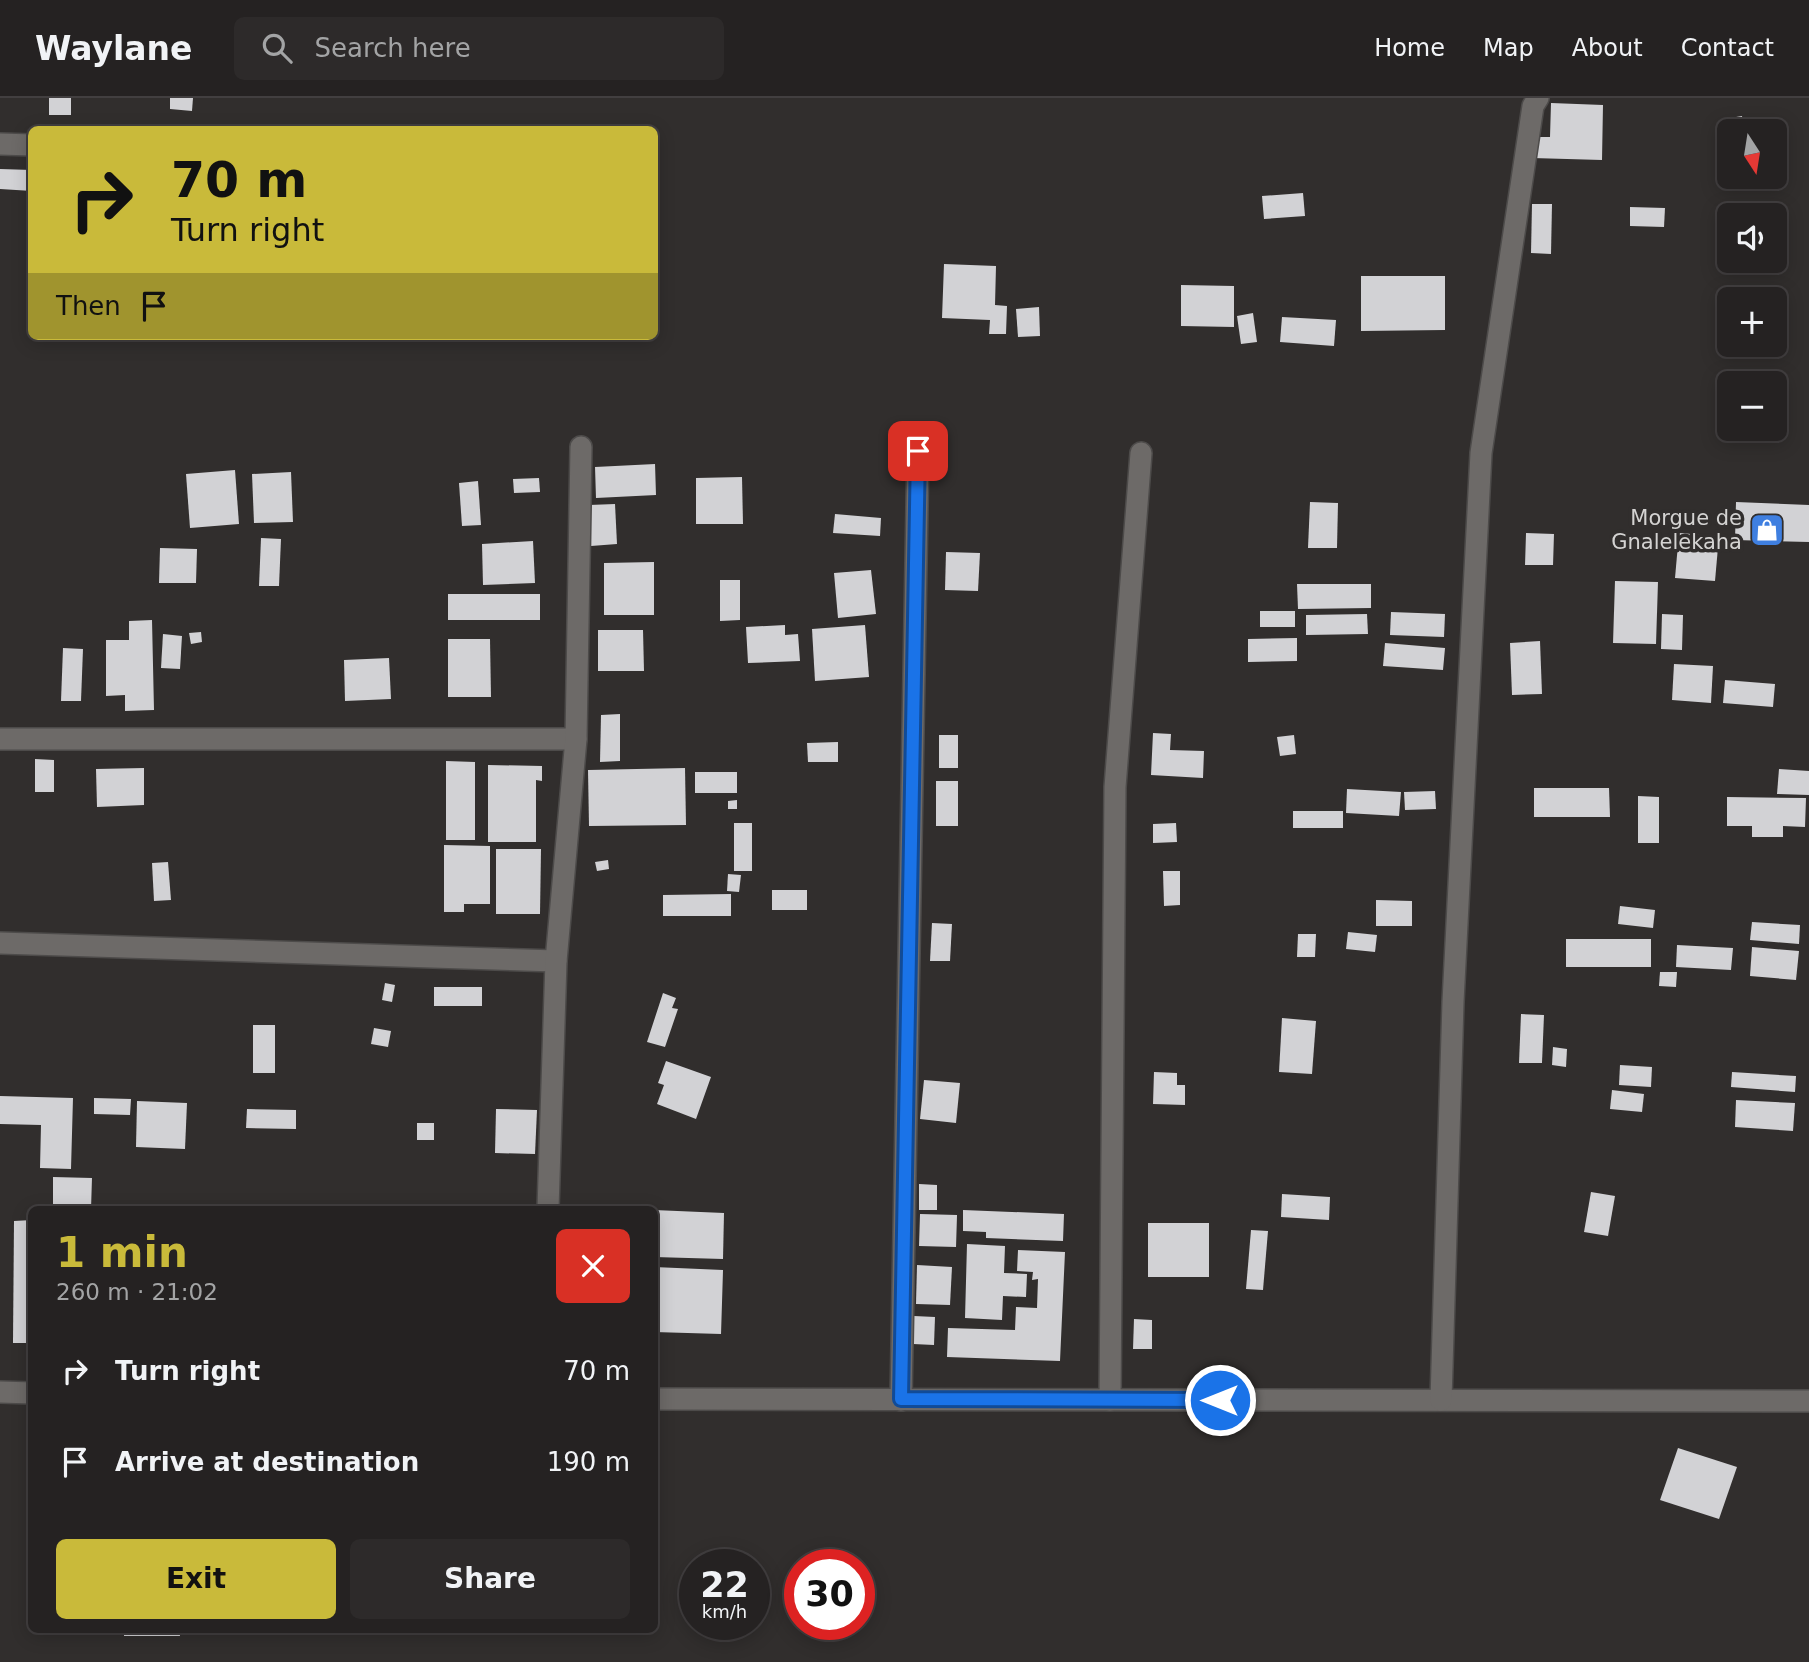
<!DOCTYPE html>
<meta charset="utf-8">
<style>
:root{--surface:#252222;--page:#2d2a2a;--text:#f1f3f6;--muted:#a3a4a5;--line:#423f40;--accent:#c9ba3a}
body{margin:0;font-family:"DejaVu Sans",sans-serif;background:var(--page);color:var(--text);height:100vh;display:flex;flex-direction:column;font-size:26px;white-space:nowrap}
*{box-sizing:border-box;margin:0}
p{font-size:23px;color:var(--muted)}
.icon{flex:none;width:38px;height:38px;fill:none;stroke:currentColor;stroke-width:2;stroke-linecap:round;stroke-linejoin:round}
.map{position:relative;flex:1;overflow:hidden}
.details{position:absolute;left:28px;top:1108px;width:630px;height:427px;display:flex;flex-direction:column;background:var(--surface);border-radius:10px;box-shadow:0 4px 18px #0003,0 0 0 2px var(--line)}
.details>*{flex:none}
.banner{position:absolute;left:28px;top:28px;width:630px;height:214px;border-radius:10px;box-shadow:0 4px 18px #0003,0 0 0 2px var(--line);background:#c9ba3a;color:#111;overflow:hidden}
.needle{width:46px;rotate:168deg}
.buttons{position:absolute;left:1717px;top:21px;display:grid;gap:14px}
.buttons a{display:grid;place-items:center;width:70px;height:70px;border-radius:10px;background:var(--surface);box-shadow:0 4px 18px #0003,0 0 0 2px var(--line);font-size:35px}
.speed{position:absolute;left:679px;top:1451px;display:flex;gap:14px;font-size:35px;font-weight:700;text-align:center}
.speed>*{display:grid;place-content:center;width:91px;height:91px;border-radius:50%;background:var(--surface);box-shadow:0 4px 18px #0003,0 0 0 2px var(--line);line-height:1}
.speed small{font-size:18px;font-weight:400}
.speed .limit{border:10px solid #d22;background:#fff;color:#111}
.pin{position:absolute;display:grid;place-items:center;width:60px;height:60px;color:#fff;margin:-30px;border-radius:14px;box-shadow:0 4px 10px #0006}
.me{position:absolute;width:77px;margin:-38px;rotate:270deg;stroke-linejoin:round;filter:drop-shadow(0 0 5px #0008)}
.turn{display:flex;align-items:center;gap:24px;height:147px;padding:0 28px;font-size:32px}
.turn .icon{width:91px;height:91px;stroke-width:2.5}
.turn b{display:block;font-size:49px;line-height:60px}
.then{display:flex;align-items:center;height:66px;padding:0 28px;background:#0003;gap:14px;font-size:26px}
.round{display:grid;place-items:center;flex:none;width:74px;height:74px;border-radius:10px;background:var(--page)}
.summary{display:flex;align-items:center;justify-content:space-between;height:119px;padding:0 28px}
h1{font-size:42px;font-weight:800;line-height:52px;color:var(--accent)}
.primary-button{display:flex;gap:14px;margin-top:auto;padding:14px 28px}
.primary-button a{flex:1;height:80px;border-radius:10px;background:var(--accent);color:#111;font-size:28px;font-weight:800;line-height:80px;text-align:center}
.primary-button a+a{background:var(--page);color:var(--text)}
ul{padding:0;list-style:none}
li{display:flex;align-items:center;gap:21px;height:91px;padding:0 28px}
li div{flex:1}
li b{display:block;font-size:26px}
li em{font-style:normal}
header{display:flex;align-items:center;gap:42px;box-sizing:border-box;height:98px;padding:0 35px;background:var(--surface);border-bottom:2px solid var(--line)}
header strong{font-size:33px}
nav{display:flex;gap:38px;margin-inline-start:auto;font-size:24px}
.search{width:490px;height:63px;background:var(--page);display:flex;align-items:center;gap:18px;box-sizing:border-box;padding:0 24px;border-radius:10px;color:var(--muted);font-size:26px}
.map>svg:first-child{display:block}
.building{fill:#d2d2d5}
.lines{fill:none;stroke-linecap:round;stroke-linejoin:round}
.minor-casing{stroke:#4d4b4a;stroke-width:24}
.minor{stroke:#6d6a68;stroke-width:21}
.route-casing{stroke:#114b97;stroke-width:18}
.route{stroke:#1a73e8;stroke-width:12}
.labels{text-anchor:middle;stroke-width:7;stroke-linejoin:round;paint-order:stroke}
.poi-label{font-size:21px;fill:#d4d3d2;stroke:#312e2d;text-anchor:end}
</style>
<header>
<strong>Waylane</strong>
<div class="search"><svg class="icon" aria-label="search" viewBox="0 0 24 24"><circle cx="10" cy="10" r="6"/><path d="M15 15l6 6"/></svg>Search here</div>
<nav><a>Home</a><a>Map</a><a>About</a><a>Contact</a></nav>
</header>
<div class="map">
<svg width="1809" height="1564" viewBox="0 0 1809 1564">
<rect width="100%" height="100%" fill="#312e2d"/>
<!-- building -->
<g class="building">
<rect x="49" y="0" width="22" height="17"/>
<path d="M 170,0 L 193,0 L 192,13 L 170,11 Z"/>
<path d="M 1551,5 L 1603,7 L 1602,62 L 1532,60 L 1532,39 L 1550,39 Z"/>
<path d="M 1742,18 L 1744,33 L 1729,33 L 1728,44 L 1724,21 Z"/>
<path d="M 0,71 L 32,72 L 32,93 L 0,91 Z"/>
<path d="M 1303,95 L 1305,118 L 1264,121 L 1262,98 Z"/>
<path d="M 1532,106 L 1552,106 L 1551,156 L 1531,155 Z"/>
<path d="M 1630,109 L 1665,110 L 1664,129 L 1630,128 Z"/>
<path d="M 944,166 L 996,168 L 995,207 L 1007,208 L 1006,236 L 989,236 L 990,222 L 942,220 Z"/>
<path d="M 1361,178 L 1445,178 L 1445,232 L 1361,233 Z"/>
<path d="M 1181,187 L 1234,188 L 1234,229 L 1181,228 Z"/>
<path d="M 1039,209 L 1040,238 L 1018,239 L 1016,211 Z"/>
<path d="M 1253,215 L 1257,244 L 1241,246 L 1237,218 Z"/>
<path d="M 1282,219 L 1336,222 L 1334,248 L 1280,244 Z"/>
<path d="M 655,366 L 656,397 L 596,400 L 595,369 Z"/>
<path d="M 235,372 L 239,426 L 190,430 L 186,376 Z"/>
<path d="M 291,374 L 293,424 L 254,425 L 252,376 Z"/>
<path d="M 742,379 L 743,426 L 696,426 L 696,380 Z"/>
<path d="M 539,380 L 540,394 L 514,395 L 513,381 Z"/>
<path d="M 478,383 L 481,427 L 462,428 L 459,385 Z"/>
<path d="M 1310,404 L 1338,405 L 1337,450 L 1308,450 Z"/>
<path d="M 1736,404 L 1809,407 L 1809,444 L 1735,442 Z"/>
<path d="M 615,406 L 617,446 L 591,448 L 589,407 Z"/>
<path d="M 835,416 L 881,420 L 880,438 L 833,435 Z"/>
<path d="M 1526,435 L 1554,436 L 1553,467 L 1525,467 Z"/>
<path d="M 1679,435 L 1719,438 L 1715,483 L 1675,480 Z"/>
<path d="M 261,440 L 281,441 L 279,488 L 259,488 Z"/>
<path d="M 533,443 L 535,485 L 483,487 L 482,446 Z"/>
<path d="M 160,450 L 197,451 L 196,485 L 159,485 Z"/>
<path d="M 946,454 L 980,455 L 978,493 L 945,492 Z"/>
<path d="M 654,464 L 654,517 L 604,517 L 604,465 Z"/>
<path d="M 871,472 L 876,516 L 838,520 L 834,475 Z"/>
<path d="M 720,482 L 740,482 L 740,522 L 720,523 Z"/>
<path d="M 1615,483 L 1658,484 L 1656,546 L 1613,545 Z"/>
<path d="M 1297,486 L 1371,486 L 1371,510 L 1298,511 Z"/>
<rect x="448" y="496" width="92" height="26"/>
<rect x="1260" y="513" width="35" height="16"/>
<path d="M 1391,514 L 1445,516 L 1444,539 L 1390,537 Z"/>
<path d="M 1367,516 L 1368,536 L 1306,537 L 1306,517 Z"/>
<path d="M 1662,516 L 1683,517 L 1682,552 L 1661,551 Z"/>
<path d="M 152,522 L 154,612 L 125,613 L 125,597 L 106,598 L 106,542 L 129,542 L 129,523 Z"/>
<path d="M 785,527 L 785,537 L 798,536 L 800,563 L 748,565 L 746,529 Z"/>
<path d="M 865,527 L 869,579 L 815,583 L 812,531 Z"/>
<path d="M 598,532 L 643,532 L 644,573 L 598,573 Z"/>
<path d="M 201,534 L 202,544 L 191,546 L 189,535 Z"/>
<path d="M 163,536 L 182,538 L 180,571 L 161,570 Z"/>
<path d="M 1297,540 L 1297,563 L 1248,564 L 1248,541 Z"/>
<path d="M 448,541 L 490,541 L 491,599 L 448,599 Z"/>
<path d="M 1540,543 L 1542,596 L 1512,597 L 1510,545 Z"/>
<path d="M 1385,545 L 1445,550 L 1443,572 L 1383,568 Z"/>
<path d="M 63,550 L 83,551 L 81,603 L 61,603 Z"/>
<path d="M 389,560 L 391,601 L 345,603 L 344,562 Z"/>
<path d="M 1674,566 L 1713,568 L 1711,605 L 1672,602 Z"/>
<path d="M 1725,582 L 1775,586 L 1773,609 L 1723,605 Z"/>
<path d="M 620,616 L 620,663 L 600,664 L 601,617 Z"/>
<path d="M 1153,635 L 1171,636 L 1170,652 L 1204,653 L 1203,680 L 1151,677 Z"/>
<rect x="939" y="637" width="19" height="33"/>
<path d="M 1294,637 L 1296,656 L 1280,658 L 1277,639 Z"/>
<path d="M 838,644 L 838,664 L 808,664 L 807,645 Z"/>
<path d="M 35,661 L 54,662 L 54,694 L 35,694 Z"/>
<path d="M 446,663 L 475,664 L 475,742 L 446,742 Z"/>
<path d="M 488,667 L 542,668 L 542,683 L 536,682 L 536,744 L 488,744 Z"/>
<path d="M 144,670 L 144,707 L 97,709 L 96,671 Z"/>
<path d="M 685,670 L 686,727 L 589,728 L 588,672 Z"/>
<path d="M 1779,671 L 1809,673 L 1809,697 L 1777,696 Z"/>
<rect x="695" y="674" width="42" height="21"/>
<rect x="936" y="683" width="22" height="45"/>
<path d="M 1534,690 L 1609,690 L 1610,719 L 1534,719 Z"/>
<path d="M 1347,691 L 1401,694 L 1399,718 L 1346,715 Z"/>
<path d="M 1435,693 L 1436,711 L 1405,712 L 1404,694 Z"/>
<path d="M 1638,698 L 1659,699 L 1659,745 L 1638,745 Z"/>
<path d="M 1727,699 L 1806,700 L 1805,729 L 1783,728 L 1783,739 L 1752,739 L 1752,728 L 1727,728 Z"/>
<path d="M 737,702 L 737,711 L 728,711 L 728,703 Z"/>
<rect x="1293" y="713" width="50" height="17"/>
<rect x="734" y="725" width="18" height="48"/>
<path d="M 1176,725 L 1177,744 L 1153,745 L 1153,726 Z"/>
<path d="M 444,747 L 490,748 L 490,806 L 464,806 L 464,814 L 444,814 Z"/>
<path d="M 496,751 L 541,751 L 540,816 L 496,816 Z"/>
<path d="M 608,762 L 609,771 L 597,773 L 595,764 Z"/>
<path d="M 168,764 L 171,802 L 154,803 L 152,765 Z"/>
<path d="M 1163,773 L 1180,773 L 1180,807 L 1164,808 Z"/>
<path d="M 728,776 L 741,777 L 739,794 L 727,793 Z"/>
<rect x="772" y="792" width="35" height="20"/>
<path d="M 731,796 L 731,818 L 663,818 L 663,797 Z"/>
<path d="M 1376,802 L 1412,803 L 1412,828 L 1376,828 Z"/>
<path d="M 1620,808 L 1655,812 L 1653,830 L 1618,826 Z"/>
<path d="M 1752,824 L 1800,827 L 1799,846 L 1750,842 Z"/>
<path d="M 932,825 L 952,826 L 950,863 L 930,863 Z"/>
<path d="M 1348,834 L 1377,837 L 1375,854 L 1346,851 Z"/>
<path d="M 1298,836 L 1316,836 L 1315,859 L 1297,859 Z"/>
<rect x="1566" y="841" width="85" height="28"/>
<path d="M 1677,847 L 1733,850 L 1731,872 L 1676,869 Z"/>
<path d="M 1752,849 L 1799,853 L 1796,882 L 1750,878 Z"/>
<path d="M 1660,874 L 1677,874 L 1676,889 L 1659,888 Z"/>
<path d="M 385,885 L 395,887 L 392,904 L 382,902 Z"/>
<rect x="434" y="889" width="48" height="19"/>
<path d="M 663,895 L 676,900 L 672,910 L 678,911 L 665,949 L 647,944 Z"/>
<path d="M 1521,916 L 1544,917 L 1542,965 L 1519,965 Z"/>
<path d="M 1282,920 L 1316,923 L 1312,976 L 1279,974 Z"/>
<rect x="253" y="927" width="22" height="48"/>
<path d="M 374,930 L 391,933 L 388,949 L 371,946 Z"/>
<path d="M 1553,949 L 1567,951 L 1566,969 L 1552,967 Z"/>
<path d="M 666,963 L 711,979 L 696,1021 L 657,1006 L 664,987 L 658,985 Z"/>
<path d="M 1620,967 L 1652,969 L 1651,989 L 1619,987 Z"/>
<path d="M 1154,974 L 1177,975 L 1177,987 L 1185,987 L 1185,1007 L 1153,1006 Z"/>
<path d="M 1732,974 L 1796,978 L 1795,994 L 1731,989 Z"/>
<path d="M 924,982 L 960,985 L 956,1025 L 920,1021 Z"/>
<path d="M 1612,992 L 1644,996 L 1642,1014 L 1610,1011 Z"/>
<path d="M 0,998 L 73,1000 L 71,1071 L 40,1070 L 41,1027 L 0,1026 Z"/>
<path d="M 94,1000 L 131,1001 L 130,1017 L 94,1016 Z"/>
<path d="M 1736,1002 L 1795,1005 L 1793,1033 L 1735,1029 Z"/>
<path d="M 137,1003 L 187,1005 L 185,1051 L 136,1049 Z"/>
<path d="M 247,1011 L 296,1012 L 296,1031 L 246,1030 Z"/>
<path d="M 496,1011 L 537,1012 L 535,1056 L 495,1055 Z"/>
<rect x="417" y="1025" width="17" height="17"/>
<path d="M 53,1079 L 92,1080 L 91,1111 L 53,1111 Z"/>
<path d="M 919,1086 L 937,1087 L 937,1112 L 919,1112 Z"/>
<path d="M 1591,1094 L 1615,1098 L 1608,1138 L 1584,1134 Z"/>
<path d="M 1282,1096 L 1330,1099 L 1329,1122 L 1281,1119 Z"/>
<path d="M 654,1112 L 724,1115 L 723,1161 L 654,1159 Z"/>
<path d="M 963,1112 L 1064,1116 L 1063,1143 L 986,1140 L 986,1134 L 963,1133 Z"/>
<path d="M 920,1116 L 957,1117 L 956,1149 L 919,1148 Z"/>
<path d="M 32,1122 L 32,1245 L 13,1245 L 14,1123 Z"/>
<rect x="1148" y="1125" width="61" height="54"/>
<path d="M 1251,1132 L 1268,1133 L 1263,1192 L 1246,1191 Z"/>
<path d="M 967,1146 L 1005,1148 L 1004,1175 L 1027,1176 L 1026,1199 L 1003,1198 L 1002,1222 L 965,1220 Z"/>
<path d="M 1018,1152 L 1065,1154 L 1060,1263 L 947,1259 L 948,1230 L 1015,1232 L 1016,1209 L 1037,1210 L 1038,1181 L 1032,1182 L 1033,1174 L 1017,1173 Z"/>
<path d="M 917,1167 L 952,1169 L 950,1207 L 916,1206 Z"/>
<path d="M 654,1169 L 723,1172 L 721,1236 L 654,1234 Z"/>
<path d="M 914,1218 L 935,1219 L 934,1247 L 913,1246 Z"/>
<path d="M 1134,1221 L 1152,1222 L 1152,1251 L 1133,1251 Z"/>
<path d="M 1678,1350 L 1737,1369 L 1719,1421 L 1660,1402 Z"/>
<rect x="40" y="1531" width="45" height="5"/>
<rect x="89" y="1531" width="17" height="6"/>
<path d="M 124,1531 L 179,1531 L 180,1538 L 124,1538 Z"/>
</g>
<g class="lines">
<!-- minor casing -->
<g class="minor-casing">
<g id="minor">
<path d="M 0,46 L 32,47"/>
<path d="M 0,641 L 576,641"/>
<path d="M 0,845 L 556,863"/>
<path d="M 548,1111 L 556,863 L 576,641 L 581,349"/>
<path d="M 0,1294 L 32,1295"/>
<path d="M 654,1301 L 1809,1303"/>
<path d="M 901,1302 L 918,353"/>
<path d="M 1110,1302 L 1115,689 L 1141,355"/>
<path d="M 1441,1302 L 1453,904 L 1481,355 L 1533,8 L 1538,0"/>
</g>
</g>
<!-- minor -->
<use href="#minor" class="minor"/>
</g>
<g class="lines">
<!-- route casing -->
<g class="route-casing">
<path id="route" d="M 918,353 L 901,1301 L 1220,1302"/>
</g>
<!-- route -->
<use href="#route" class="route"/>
</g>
<!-- icons -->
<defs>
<g id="shop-square" transform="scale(1.75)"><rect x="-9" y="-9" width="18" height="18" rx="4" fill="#3f7fe0" stroke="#312e2d"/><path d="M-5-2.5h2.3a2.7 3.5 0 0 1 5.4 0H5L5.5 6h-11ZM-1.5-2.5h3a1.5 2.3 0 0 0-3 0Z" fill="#fff"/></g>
</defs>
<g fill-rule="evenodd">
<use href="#shop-square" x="1767" y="432"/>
</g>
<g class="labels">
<!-- poi labels -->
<g class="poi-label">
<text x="1742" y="427">Morgue de<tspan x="1742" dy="24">Gnalelekaha</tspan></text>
</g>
</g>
</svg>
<div class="buttons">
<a><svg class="needle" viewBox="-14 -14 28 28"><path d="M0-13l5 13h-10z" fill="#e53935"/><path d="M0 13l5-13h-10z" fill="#a3a4a5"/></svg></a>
<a><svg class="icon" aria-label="sound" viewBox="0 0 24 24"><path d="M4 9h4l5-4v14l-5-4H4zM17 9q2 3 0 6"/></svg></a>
<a>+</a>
<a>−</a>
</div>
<div class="speed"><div>22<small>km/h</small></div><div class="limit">30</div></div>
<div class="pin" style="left:918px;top:353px;background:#d93025"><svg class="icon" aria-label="arrive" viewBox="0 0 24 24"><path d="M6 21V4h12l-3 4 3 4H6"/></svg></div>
<svg class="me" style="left:1220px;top:1302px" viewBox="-20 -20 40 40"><circle r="17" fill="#1a73e8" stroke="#fff" stroke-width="3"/><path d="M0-11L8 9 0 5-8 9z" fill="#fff"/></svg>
<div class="banner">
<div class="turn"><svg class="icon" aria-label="right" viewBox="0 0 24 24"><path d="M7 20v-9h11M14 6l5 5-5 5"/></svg><div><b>70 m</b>Turn right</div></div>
<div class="then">Then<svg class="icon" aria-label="arrive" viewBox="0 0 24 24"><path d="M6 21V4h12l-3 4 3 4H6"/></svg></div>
</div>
<section class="details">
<div class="summary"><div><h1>1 min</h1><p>260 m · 21:02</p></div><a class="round" style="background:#d93025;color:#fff"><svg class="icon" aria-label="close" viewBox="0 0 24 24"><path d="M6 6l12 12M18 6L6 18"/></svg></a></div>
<ul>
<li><svg class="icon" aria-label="right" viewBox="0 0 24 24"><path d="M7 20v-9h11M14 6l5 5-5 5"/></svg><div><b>Turn right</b></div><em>70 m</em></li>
<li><svg class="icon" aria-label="arrive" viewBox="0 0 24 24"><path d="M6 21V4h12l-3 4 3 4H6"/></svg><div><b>Arrive at destination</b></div><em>190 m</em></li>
</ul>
<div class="primary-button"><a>Exit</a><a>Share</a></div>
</section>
</div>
